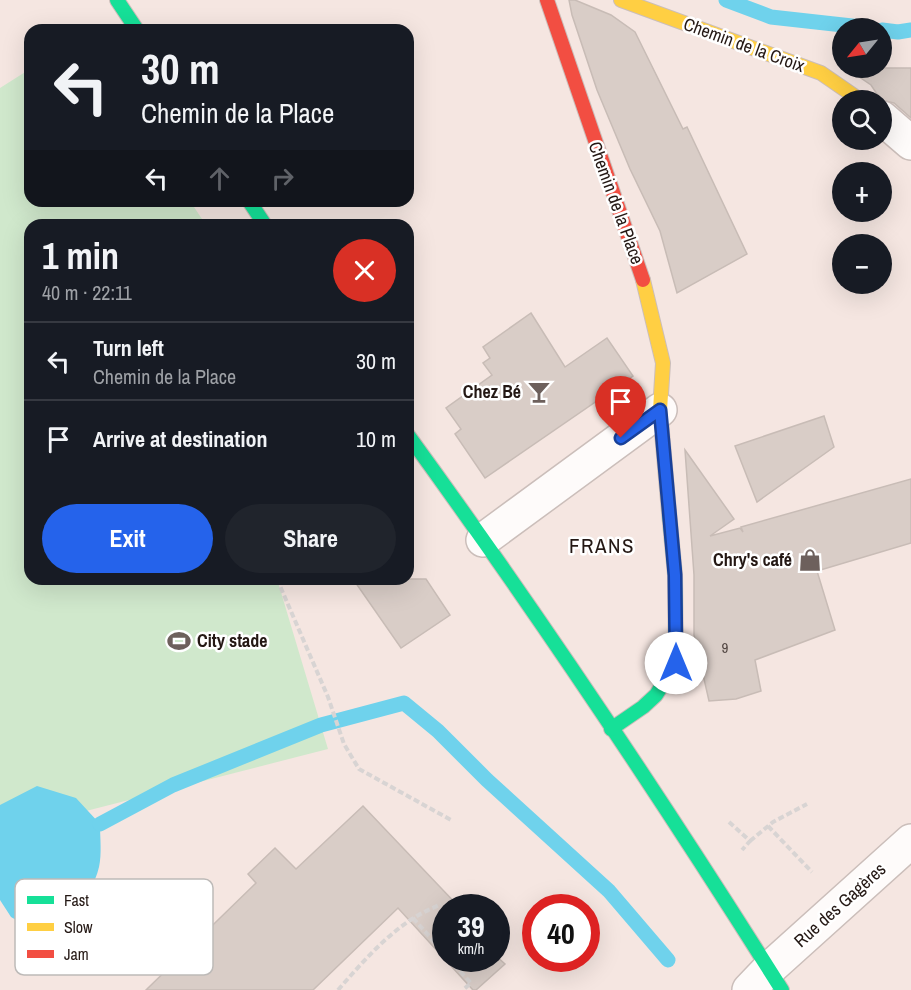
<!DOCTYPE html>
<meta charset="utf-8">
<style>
:root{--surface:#171b24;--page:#20242c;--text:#f1f3f6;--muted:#9ea1a6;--line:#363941;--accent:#2563eb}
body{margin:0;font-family:"Archivo Narrow",sans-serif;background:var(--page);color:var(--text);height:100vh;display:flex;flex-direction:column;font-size:22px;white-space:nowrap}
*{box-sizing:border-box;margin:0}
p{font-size:20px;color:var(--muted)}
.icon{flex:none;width:33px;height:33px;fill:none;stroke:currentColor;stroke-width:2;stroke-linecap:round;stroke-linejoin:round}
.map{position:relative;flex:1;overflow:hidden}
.details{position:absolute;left:24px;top:219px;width:390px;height:366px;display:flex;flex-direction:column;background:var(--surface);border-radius:18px;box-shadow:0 6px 24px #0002}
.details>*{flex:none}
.guide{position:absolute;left:24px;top:24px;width:390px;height:183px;border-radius:18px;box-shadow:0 6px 24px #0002;background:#171b24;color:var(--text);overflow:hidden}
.needle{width:39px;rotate:240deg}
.tools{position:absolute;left:832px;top:18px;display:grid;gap:12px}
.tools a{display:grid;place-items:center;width:60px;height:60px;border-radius:50%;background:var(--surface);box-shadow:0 6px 24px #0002;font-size:30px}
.speed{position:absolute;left:432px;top:894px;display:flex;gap:12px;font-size:30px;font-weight:700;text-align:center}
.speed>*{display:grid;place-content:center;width:78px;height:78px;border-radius:50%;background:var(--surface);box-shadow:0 6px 24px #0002;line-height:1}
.speed small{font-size:15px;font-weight:400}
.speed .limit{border:9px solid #d22;background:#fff;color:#111}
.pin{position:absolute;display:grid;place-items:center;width:51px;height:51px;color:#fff;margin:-62px -26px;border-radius:50% 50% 50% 0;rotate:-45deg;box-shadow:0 0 6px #0007}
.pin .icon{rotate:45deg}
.me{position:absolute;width:66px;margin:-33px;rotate:0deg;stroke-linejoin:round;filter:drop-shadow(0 0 4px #0008)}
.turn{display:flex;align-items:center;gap:21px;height:126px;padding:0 18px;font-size:27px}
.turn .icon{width:78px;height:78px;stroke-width:2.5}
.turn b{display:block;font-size:42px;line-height:51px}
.lanes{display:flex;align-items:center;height:57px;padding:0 18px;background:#0003;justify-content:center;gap:30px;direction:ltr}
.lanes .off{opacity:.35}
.round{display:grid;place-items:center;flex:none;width:63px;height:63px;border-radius:32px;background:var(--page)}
.head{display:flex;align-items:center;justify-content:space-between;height:102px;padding:0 18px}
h1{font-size:36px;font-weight:700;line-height:45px}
.button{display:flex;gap:12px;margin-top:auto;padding:12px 18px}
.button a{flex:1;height:69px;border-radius:36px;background:var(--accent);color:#fff;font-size:24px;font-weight:700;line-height:69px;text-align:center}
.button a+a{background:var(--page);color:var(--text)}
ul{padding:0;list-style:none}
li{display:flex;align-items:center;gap:18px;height:78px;padding:0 18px;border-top:2px solid var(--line)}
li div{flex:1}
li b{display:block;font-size:22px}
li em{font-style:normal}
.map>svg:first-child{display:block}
.green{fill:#d0e8cc}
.water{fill:#6fd2ec}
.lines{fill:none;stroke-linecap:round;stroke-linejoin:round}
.stream{stroke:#6fd2ec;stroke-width:15}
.building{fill:#d9cdc7;stroke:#c8bcb6;stroke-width:1.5}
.street-casing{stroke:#cbbeba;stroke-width:36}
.fast-casing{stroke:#cbbeba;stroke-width:16}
.slow-casing{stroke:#cbbeba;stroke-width:16}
.jam-casing{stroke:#cbbeba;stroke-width:16}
.path{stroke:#d8d4d3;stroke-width:4;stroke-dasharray:6 3;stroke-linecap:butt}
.street{stroke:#fefbfa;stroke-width:33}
.fast{stroke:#16e098;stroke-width:14}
.slow{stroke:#ffcf43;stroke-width:14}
.jam{stroke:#f24e42;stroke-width:14}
.route-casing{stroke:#184099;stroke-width:15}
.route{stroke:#2563eb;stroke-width:10}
.labels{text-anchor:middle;stroke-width:5;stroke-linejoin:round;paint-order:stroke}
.number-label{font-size:15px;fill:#524642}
.street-label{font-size:18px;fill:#241814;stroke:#fff}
.poi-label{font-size:18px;font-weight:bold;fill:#241814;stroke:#fff;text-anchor:end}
.quarter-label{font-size:21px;letter-spacing:1.5px;fill:#241814;stroke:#fff}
.key{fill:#fff;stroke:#bdbab8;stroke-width:1.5}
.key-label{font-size:16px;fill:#241814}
</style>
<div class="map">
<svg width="911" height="990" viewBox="0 0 911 990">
<rect width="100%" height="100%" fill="#f5e6e1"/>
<!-- green -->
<path class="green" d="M 30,69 L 30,201 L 190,201 L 206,225 L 30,225 L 30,579 L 277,579 L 328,749 L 0,833 L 0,88 Z"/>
<!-- water -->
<path class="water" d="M 37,786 L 76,798 L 100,824 C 100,838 102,854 99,867 C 91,901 63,916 35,931 L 11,917 L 0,900 L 0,805 Z"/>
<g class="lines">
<!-- stream -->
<g class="stream">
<path d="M 726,0 L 771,17 L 870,28"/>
<path d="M 882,30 L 898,32 L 911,30"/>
<path d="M 100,824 L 173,785 L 321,725 L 404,703 L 438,731 L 487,780 L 609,891 L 668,960"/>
</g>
</g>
<!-- building -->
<g class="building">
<path d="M 569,0 L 575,0 L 611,15 L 635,32 L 683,129 L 687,127 L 747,254 L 677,293 L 660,231 L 630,169 L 597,90 L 572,15 Z"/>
<path d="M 846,68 L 911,68 L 911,118 L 894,103 L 881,100 L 871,85 Z"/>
<path d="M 531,313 L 565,367 L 607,338 L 633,376 L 485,478 L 455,434 L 461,429 L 446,408 L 492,375 L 483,363 L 490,358 L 483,347 Z"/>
<path d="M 824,416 L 834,447 L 757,502 L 735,446 Z"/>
<path d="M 685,450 L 734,519 L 710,536 L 740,528 L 743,532 L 741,527 L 911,479 L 911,543 L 817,571 L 835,630 L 755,660 L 761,691 L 736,699 L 709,701 L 694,635 L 694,575 Z"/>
<path d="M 353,579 L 426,579 L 450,615 L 401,648 Z"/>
<path d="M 363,806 L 460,908 L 446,908 L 446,958 L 496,958 L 496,956 L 505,964 L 476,990 L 473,990 L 398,908 L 313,990 L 146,990 L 256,883 L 248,874 L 275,848 L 296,869 Z"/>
</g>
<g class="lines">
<!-- street casing -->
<g class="street-casing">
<g id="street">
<path d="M 882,118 L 911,143"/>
<path d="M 483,540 L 660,410"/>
<path d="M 749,990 L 769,969 L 911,841"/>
</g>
</g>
<!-- fast casing -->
<g class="fast-casing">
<g id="fast">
<path d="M 117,0 L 137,30"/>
<path d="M 249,201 L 265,225"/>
<path d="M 408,435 C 539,615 663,801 782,990"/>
<path d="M 611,729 L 643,707 L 656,695 L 676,663 L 675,575 L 669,512"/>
</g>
</g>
<!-- slow casing -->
<g class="slow-casing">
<g id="slow">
<path d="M 621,0 L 821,73 L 860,100"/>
<path d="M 643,280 L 663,363 L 660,410 L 669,512"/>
</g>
</g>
<!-- jam casing -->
<g class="jam-casing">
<path id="jam" d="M 547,0 L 643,280"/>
</g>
<!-- path -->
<g class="path">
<path d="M 277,579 L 328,697 L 344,744 L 359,769 L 451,820"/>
<path d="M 729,822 L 750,841 L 742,850"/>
<path d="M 768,826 L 812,872"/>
<path d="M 750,841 L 773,822 L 807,804"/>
<path d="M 413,918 L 446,955"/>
<path d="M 448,958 L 471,983 L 463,990"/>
<path d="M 338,990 C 360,965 383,938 412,919 C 421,913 431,909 441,904"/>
</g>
<!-- street -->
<use href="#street" class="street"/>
<!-- fast -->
<use href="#fast" class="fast"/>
<!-- slow -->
<use href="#slow" class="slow"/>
<!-- jam -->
<use href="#jam" class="jam"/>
</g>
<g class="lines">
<!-- route casing -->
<g class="route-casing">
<path id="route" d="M 621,438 L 660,410 L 675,575 L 676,663"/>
</g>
<!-- route -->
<use href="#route" class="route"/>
</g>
<!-- icons -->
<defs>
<g id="bar-bare" transform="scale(1.8)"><path d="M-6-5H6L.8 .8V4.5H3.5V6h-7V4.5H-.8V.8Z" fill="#6d605c" stroke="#fff" stroke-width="2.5" paint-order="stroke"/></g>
<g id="shop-bare" transform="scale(1.8)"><path d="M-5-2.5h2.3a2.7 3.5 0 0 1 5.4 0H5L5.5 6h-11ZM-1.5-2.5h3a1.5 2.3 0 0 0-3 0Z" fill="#6d605c" stroke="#fff" stroke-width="2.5" paint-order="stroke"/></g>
<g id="stadium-bare" transform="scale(1.8)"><path d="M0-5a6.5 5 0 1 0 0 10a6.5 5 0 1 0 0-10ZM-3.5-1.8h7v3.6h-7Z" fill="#6d605c" stroke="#fff" stroke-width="2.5" paint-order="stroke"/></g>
</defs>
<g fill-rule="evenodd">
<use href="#bar-bare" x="539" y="392"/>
<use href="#shop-bare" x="810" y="560"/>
<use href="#stadium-bare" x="179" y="641"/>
</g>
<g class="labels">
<!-- number labels -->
<g class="number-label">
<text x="725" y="653">9</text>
</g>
<!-- street labels -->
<g class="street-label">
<text transform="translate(744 45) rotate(20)" y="6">Chemin de la Croix</text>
<text transform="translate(616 203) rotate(70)" y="6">Chemin de la Place</text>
<text transform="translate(840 905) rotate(-42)" y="6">Rue des Gagères</text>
</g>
<!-- poi labels -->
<g class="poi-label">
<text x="521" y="398">Chez Bé</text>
<text x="792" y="566">Chry's café</text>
<text x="197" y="647" text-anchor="start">City stade</text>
</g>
<!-- quarter labels -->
<g class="quarter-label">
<text x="602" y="553">FRANS</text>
</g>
</g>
<!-- legend -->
<rect x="15" y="879" width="198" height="96" rx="9" class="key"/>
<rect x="27" y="896" width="27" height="8" fill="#16e098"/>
<rect x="27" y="923" width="27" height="8" fill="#ffcf43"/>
<rect x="27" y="950" width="27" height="8" fill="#f24e42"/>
<g class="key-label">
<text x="64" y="906">Fast</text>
<text x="64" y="933">Slow</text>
<text x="64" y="960">Jam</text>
</g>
</svg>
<div class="tools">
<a><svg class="needle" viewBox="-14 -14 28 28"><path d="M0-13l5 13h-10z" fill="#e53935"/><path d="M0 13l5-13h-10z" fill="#9ea1a6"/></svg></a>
<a><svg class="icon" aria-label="search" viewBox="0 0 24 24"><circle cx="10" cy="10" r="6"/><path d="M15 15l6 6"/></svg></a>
<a>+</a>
<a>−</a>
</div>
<div class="speed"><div>39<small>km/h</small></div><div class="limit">40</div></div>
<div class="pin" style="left:621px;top:438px;background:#d93025"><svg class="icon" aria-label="arrive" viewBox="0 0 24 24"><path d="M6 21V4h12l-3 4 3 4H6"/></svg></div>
<svg class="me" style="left:676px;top:663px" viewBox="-20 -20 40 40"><circle r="19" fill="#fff"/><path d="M0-13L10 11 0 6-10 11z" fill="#2563eb"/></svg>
<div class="guide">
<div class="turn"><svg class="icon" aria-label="left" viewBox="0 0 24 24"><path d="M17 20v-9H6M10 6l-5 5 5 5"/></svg><div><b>30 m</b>Chemin de la Place</div></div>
<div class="lanes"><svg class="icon" aria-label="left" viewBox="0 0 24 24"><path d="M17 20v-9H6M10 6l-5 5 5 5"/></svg><svg class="icon off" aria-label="ahead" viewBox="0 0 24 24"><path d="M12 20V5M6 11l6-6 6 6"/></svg><svg class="icon off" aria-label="right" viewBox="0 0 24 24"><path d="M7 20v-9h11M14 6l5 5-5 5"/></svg></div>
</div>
<section class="details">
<div class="head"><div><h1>1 min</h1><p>40 m · 22:11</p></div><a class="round" style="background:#d93025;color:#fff"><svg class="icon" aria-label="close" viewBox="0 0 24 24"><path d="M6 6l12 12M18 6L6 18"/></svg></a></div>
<ul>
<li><svg class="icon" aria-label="left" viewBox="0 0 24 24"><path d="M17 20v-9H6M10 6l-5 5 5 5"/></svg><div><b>Turn left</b><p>Chemin de la Place</p></div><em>30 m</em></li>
<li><svg class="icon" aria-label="arrive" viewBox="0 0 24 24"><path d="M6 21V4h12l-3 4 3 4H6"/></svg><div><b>Arrive at destination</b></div><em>10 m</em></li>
</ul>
<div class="button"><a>Exit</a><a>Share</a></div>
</section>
</div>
